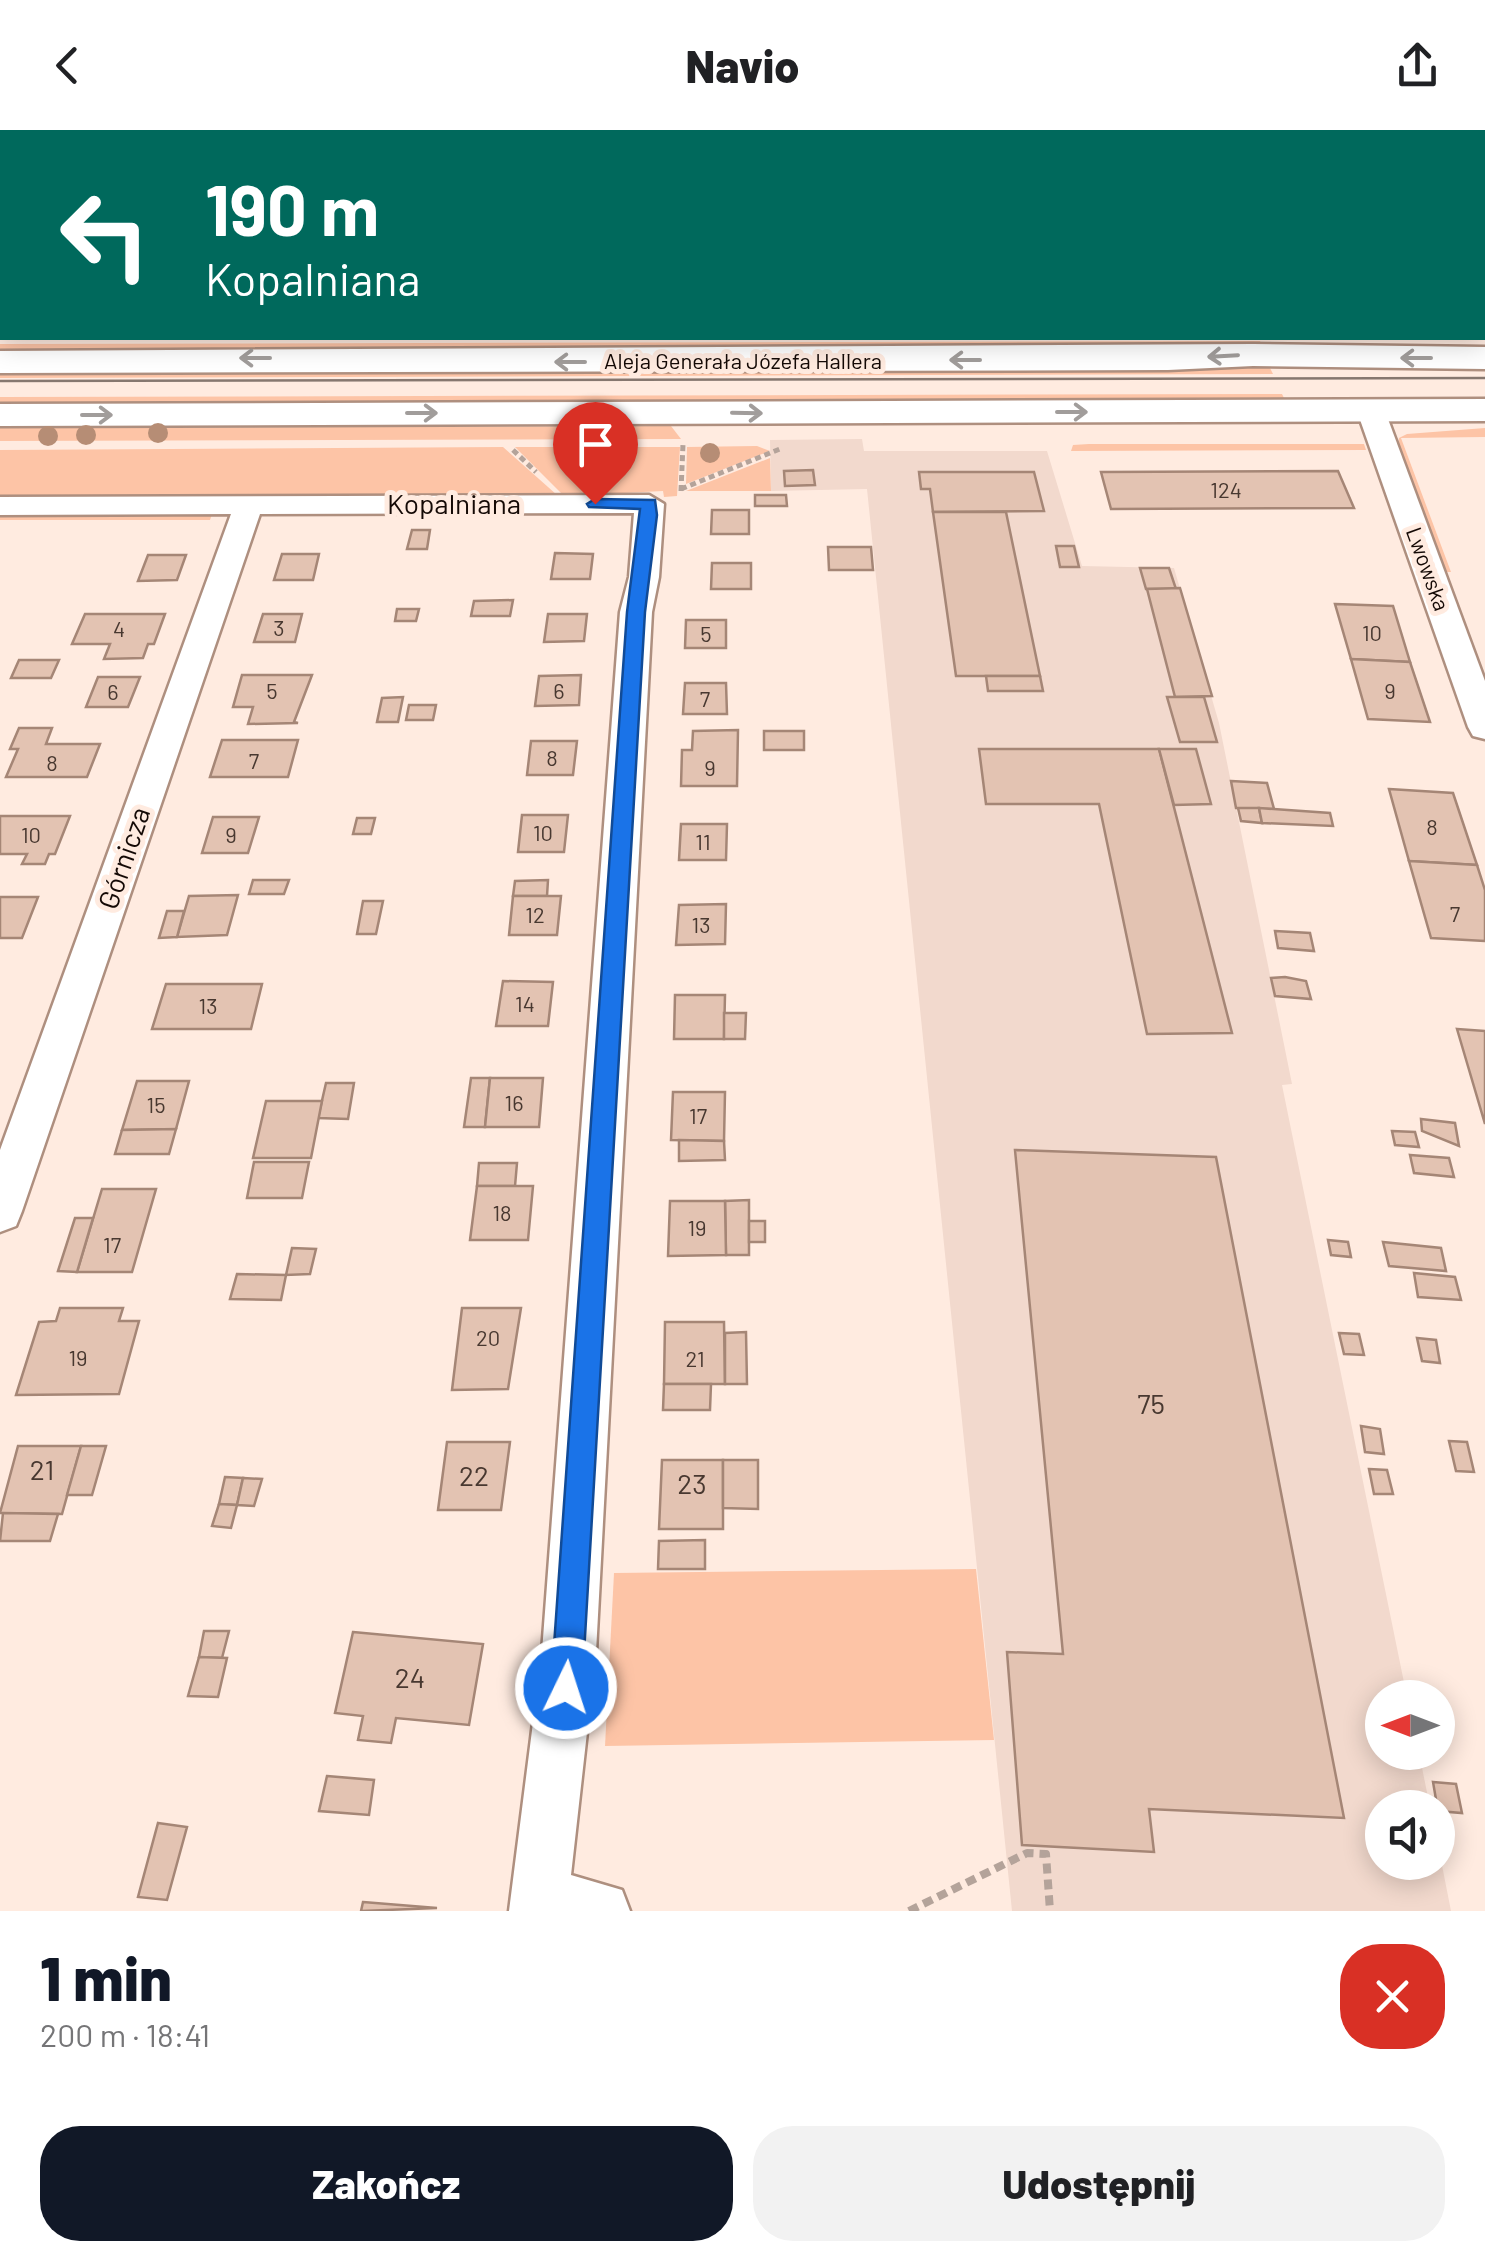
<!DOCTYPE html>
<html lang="pl">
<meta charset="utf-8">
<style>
:root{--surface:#fff;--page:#f2f2f2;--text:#202124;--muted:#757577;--accent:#111827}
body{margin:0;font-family:Barlow,sans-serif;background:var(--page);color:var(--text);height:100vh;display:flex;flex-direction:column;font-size:38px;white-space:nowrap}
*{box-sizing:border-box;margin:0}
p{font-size:32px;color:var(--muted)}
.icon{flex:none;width:55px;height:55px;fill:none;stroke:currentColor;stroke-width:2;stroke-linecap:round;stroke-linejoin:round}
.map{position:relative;height:1781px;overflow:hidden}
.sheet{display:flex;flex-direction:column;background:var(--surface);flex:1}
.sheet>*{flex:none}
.banner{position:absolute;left:0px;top:0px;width:1485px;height:210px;box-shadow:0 5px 25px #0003;background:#00695c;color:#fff;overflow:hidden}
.needle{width:65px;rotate:270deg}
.controls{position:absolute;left:1365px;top:1550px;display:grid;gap:20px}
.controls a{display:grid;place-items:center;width:90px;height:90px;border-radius:50%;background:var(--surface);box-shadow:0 5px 25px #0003;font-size:50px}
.pin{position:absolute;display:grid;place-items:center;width:85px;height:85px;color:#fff;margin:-102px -42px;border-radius:50% 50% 50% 0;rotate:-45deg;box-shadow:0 0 10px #0007}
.pin .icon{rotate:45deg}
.me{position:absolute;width:110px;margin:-55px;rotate:4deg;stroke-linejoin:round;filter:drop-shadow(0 0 8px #0008)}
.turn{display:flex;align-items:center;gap:35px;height:210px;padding:0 40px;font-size:45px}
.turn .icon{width:130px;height:130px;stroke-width:2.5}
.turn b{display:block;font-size:70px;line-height:85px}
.round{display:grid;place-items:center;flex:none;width:105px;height:105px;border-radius:40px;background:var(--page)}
.overview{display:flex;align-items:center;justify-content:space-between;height:170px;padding:0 40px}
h1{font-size:60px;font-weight:800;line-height:75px;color:var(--accent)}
.primary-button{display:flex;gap:20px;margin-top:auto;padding:20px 40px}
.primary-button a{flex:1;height:115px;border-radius:40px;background:var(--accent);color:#fff;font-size:40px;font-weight:800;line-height:115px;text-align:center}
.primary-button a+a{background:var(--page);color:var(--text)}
header{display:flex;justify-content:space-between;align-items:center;height:130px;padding:0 40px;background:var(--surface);font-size:45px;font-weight:800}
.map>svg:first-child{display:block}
.built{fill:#f2d9cd}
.green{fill:#fdc4a6}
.building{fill:#e3c3b2;stroke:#a58676;stroke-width:2.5}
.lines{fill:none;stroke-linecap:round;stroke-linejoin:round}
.lane-casing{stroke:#ae8f7f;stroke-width:5}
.street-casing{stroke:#ae8f7f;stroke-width:5}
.secondary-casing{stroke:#ae8f7f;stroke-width:5}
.path-far2{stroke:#b4a39a;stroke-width:4;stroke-dasharray:5 2.5;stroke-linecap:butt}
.path-far1{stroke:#b4a39a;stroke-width:5;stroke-dasharray:6 4;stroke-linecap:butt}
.path{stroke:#b4a39a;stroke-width:8;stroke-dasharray:10 6;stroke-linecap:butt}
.lane{fill:#fff;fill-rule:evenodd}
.street{fill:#fff;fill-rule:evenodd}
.secondary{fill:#fff;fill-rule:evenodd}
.tram{stroke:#86776f;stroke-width:2.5}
.tree{fill:#b68d75}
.oneway{stroke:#a19d9b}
.route{fill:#1a73e8;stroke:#114b97;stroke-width:2.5}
.labels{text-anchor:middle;stroke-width:10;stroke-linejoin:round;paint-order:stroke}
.far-street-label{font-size:22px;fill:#140905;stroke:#ffebe0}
.number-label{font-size:22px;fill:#483830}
.street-label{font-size:28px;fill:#140905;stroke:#ffebe0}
.near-number-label{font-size:28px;fill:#483830}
</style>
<header><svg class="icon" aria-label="back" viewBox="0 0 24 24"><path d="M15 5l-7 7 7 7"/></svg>Navio<svg class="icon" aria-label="share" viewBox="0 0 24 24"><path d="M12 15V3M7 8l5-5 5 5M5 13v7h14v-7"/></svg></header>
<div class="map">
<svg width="1485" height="1781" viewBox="0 0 1485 1781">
<rect width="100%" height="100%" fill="#ffebe0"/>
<!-- built -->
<path class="built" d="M 862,309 L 864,321 L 1047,321 L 1082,436 L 1174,438 L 1219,593 L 1292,954 L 1282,955 L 1407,1567 L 1382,1568 L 1382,1622 L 1419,1623 L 1430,1677 L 1382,1678 L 1382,1732 L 1438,1732 L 1438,1715 L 1451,1781 L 1012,1781 L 867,359 L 771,361 L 770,310 Z"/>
<!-- green -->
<g class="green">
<path d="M 1260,211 L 1264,220 L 0,224 L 0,214 Z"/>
<path d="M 1266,230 L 1273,244 L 0,248 L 0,242 Z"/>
<path d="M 1282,264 L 1285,270 L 0,274 L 0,267 Z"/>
<path d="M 671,296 L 681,309 L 0,311 L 0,298 Z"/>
<path d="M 1485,298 L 1485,307 L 1401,308 L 1451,442 L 1445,442 L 1398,313 L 1399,308 L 1407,304 Z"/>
<path d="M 1089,314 L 1364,314 L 1366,320 L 1071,321 L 1073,315 Z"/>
<path d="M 757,316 L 770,321 L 686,354 L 687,317 Z"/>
<path d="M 503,317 L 557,365 L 0,367 L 0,320 Z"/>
<path d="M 515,317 L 680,317 L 677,366 L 664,367 L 663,361 L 564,366 Z"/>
<path d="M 770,328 L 771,361 L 686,361 Z"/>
<path d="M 0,384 L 212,384 L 210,390 L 0,390 Z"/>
<path d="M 976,1439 L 994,1610 L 605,1616 L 614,1443 Z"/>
</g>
<!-- building -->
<g class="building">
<path d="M 813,340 L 815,355 L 785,356 L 784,341 Z"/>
<path d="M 1338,341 L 1354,378 L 1111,379 L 1101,342 Z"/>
<path d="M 919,342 L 1034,342 L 1044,381 L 933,382 L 930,359 L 921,359 Z"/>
<path d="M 755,365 L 786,365 L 787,376 L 755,376 Z"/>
<path d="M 712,380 L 749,380 L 749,404 L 711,404 Z"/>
<path d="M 933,382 L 1006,382 L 1040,546 L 956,546 Z"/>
<path d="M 412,400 L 430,400 L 427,419 L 407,419 Z"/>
<path d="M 1056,416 L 1074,416 L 1079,437 L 1060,437 Z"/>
<path d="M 828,417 L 871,417 L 873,440 L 829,440 Z"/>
<path d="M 555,423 L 593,424 L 590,449 L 551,449 Z"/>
<path d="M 282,424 L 319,424 L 313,450 L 274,450 Z"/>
<path d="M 148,425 L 186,425 L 177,450 L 138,451 Z"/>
<path d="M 712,433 L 751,433 L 751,459 L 711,459 Z"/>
<path d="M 1140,438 L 1169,438 L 1176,459 L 1146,459 Z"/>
<path d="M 1180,458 L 1212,566 L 1175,567 L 1147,459 Z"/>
<path d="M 513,470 L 510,486 L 471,486 L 474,471 Z"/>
<path d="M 1335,474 L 1393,476 L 1410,532 L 1351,529 Z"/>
<path d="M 397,479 L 419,479 L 416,491 L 395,491 Z"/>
<path d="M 85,484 L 165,484 L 154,514 L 148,514 L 143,528 L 104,529 L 110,514 L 72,514 Z"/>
<path d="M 263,484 L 302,484 L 295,512 L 254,512 Z"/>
<path d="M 548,484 L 587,484 L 584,511 L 544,512 Z"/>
<path d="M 686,490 L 726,490 L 726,518 L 685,518 Z"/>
<path d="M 1351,529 L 1410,532 L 1430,592 L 1368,589 Z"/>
<path d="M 19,530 L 59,530 L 51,548 L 11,548 Z"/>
<path d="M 242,545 L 312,545 L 294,592 L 298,593 L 248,594 L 253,577 L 233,577 Z"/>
<path d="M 581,545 L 579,575 L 535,576 L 539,546 Z"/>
<path d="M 986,546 L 1040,546 L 1043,561 L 988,561 Z"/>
<path d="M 98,547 L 140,547 L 128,577 L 86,577 Z"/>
<path d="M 685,553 L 726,553 L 727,584 L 683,584 Z"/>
<path d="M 403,567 L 398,592 L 377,592 L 382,568 Z"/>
<path d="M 1167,567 L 1204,567 L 1217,612 L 1180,612 Z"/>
<path d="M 409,575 L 436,575 L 433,590 L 406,590 Z"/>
<path d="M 19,598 L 52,598 L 46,614 L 100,614 L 87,647 L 6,647 L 18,619 L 10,619 Z"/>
<path d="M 738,600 L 737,656 L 681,656 L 682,620 L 692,620 L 693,601 Z"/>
<rect x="764" y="601" width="40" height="19"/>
<path d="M 222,610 L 298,610 L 288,647 L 210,647 Z"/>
<path d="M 531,611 L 577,611 L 573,645 L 527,645 Z"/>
<path d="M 979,619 L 1159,619 L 1232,903 L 1147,904 L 1099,674 L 986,674 Z"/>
<path d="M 1159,619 L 1196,619 L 1211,674 L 1174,675 Z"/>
<path d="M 1231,651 L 1267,653 L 1274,679 L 1236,678 Z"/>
<path d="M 1389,659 L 1453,663 L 1477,735 L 1409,731 Z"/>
<path d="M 1238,678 L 1259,678 L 1262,693 L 1241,691 Z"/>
<path d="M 1259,678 L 1330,683 L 1333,696 L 1262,693 Z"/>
<path d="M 522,685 L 568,685 L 564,722 L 518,722 Z"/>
<path d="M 0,686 L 70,686 L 55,724 L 49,724 L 45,734 L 22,734 L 27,724 L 0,724 Z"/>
<path d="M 213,687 L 259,687 L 248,723 L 202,723 Z"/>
<path d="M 357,688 L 375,688 L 371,704 L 353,704 Z"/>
<path d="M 681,694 L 727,694 L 726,730 L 679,730 Z"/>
<path d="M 1409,731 L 1477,735 L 1485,760 L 1485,811 L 1431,808 Z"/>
<path d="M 253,750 L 289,750 L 284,764 L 249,764 Z"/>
<path d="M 548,750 L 547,766 L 513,766 L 515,751 Z"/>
<path d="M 238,765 L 227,805 L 177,807 L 189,766 Z"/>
<path d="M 513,766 L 561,766 L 557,805 L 509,805 Z"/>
<path d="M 0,767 L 38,767 L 22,808 L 0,808 Z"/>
<path d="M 363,771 L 383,771 L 376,804 L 357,804 Z"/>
<path d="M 726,774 L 725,814 L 676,815 L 679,775 Z"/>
<path d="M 167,781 L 184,781 L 177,807 L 159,808 Z"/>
<path d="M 1275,801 L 1310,803 L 1314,821 L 1278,818 Z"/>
<path d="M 1285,847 L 1306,851 L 1311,869 L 1275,866 L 1271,848 Z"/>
<path d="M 503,851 L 553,852 L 548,896 L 496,896 Z"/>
<path d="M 166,854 L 262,854 L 251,899 L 152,899 Z"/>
<path d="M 675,865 L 725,865 L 724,909 L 674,909 Z"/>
<path d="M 724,883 L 746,883 L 745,909 L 724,909 Z"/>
<path d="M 1457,899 L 1485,901 L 1485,994 Z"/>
<path d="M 471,948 L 490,948 L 485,997 L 464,997 Z"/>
<path d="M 490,948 L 543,948 L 539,997 L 485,997 Z"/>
<path d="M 137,951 L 189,951 L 176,999 L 122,1000 Z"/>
<path d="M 326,953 L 354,953 L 348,989 L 318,988 Z"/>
<path d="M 673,962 L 725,962 L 724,1011 L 671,1010 Z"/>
<path d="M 266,971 L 322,971 L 311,1028 L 253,1028 Z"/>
<path d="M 1421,989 L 1455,993 L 1459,1016 L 1422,1001 Z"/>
<path d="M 176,999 L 169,1024 L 115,1024 L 122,1000 Z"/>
<path d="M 1392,1001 L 1415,1002 L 1419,1017 L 1395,1015 Z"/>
<path d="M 679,1010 L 724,1011 L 725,1030 L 679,1031 Z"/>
<path d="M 1015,1020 L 1216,1027 L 1344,1688 L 1149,1679 L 1154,1722 L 1022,1715 L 1007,1522 L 1063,1524 Z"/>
<path d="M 1410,1025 L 1449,1028 L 1454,1047 L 1414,1043 Z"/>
<path d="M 254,1032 L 309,1032 L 302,1068 L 247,1068 Z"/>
<path d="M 479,1033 L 517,1033 L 515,1056 L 477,1056 Z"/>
<path d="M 477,1056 L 533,1056 L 528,1110 L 470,1110 Z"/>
<path d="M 102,1059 L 156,1059 L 132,1142 L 77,1142 Z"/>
<path d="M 749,1070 L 749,1125 L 726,1125 L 725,1071 Z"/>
<path d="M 670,1071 L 725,1071 L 726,1125 L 668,1126 Z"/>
<path d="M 75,1088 L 93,1088 L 77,1142 L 58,1141 Z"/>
<rect x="749" y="1091" width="16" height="21"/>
<path d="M 1328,1110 L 1348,1112 L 1351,1127 L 1331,1125 Z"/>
<path d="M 1383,1112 L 1441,1118 L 1446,1141 L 1389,1136 Z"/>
<path d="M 292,1118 L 316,1119 L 310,1144 L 286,1145 Z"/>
<path d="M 1414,1143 L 1455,1147 L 1461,1170 L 1418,1167 Z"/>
<path d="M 237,1144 L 286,1145 L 281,1170 L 230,1169 Z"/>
<path d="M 60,1178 L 123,1178 L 119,1191 L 139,1191 L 119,1264 L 16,1265 L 39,1192 L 56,1191 Z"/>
<path d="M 462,1178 L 521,1178 L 508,1259 L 452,1260 Z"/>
<path d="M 665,1192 L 724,1192 L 725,1254 L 664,1254 Z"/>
<path d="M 746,1202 L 747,1254 L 725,1254 L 725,1203 Z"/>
<path d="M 1339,1203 L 1359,1204 L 1364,1225 L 1344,1224 Z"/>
<path d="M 1417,1208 L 1436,1210 L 1440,1233 L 1422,1231 Z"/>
<path d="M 664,1254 L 711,1254 L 710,1280 L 663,1280 Z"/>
<path d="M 1361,1296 L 1380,1299 L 1384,1324 L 1365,1322 Z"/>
<path d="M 1449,1311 L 1467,1312 L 1474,1342 L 1456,1341 Z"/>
<path d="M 447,1312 L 510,1312 L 501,1380 L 438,1380 Z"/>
<path d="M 18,1316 L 81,1316 L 62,1384 L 0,1383 Z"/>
<path d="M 81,1316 L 106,1316 L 92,1365 L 67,1365 Z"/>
<path d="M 662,1330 L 723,1330 L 723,1399 L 659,1399 Z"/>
<path d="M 723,1330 L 758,1330 L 758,1379 L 723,1378 Z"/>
<path d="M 1369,1339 L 1387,1340 L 1393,1364 L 1374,1364 Z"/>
<path d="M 225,1347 L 243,1348 L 237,1375 L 219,1374 Z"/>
<path d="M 243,1348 L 262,1349 L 254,1376 L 237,1375 Z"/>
<path d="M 219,1374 L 237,1375 L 231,1398 L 212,1396 Z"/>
<path d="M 3,1383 L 58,1384 L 50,1411 L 0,1411 Z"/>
<path d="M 705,1410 L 705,1439 L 658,1439 L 659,1411 Z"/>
<path d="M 204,1501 L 229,1501 L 222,1528 L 199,1527 Z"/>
<path d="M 353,1502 L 483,1514 L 469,1595 L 396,1588 L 391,1613 L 358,1610 L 363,1586 L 335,1583 Z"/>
<path d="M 199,1527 L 227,1528 L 218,1567 L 188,1566 Z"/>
<path d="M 327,1646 L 374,1650 L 369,1685 L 319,1681 Z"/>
<path d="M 1433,1652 L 1456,1654 L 1462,1683 L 1438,1681 Z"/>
<path d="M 158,1693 L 187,1697 L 167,1770 L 138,1767 Z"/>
<path d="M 363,1772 L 437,1778 L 361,1781 Z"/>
</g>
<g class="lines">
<!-- lane casing -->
<g class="lane-casing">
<rect id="lane" x="1482" y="74" width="3" height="10"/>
</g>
<!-- street casing -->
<g class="street-casing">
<g id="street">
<path d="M 975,0 L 997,0 L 999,2 L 977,2 Z"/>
<rect x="1482" y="39" width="3" height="14"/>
<path d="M 2,57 L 2,73 L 0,74 L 0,58 Z"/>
<path d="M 1371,273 L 1385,281 L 1485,551 L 1485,609 L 1473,606 L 1468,597 L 1357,281 Z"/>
<path d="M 649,365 L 664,374 L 659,447 L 652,482 L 596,1522 L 571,1745 L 622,1760 L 630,1781 L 509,1781 L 542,1522 L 620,482 L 629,447 L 634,383 L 260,384 L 22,1081 L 16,1096 L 0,1102 L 0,1020 L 231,384 L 0,385 L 0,367 Z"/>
</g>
</g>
<!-- secondary casing -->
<g class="secondary-casing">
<g id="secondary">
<path d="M 1253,214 L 1485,217 L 1485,239 L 1253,236 L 1168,240 L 0,243 L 0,221 Z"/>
<path d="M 1485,269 L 1485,291 L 0,296 L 0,274 Z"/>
</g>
</g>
<!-- path-far2 -->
<g class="path-far2">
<path d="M 1435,0 L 1442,2"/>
<path d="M 1358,2 L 1363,0"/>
</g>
<!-- path-far1 -->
<g class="path-far1">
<path d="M 513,320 L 536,342"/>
<path d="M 681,359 L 780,319"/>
<path d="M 681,361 L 683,314"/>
</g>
<!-- path -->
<path class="path" d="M 909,1781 L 1027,1723 L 1046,1724 L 1050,1781"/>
<!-- lane -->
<use href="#lane" class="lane"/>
<!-- street -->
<use href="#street" class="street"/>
<!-- secondary -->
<use href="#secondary" class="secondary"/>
<!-- tram -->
<path class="tram" d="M 0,251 L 1485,248"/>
</g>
<!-- trees -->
<g class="tree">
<circle cx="158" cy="303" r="10"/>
<circle cx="86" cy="305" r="10"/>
<circle cx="48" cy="306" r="10"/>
<circle cx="710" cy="323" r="10"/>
</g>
<!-- one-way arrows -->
<defs><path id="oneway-shaft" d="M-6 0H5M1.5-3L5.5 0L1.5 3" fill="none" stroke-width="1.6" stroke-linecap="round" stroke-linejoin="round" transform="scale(2.5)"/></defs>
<g class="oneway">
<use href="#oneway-shaft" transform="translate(1223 226) rotate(177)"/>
<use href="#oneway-shaft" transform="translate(255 228) rotate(-180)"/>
<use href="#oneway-shaft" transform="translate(1416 228) rotate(180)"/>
<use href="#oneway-shaft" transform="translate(965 230) rotate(180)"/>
<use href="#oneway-shaft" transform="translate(570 232) rotate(180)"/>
<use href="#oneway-shaft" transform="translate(1072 282)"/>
<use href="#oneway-shaft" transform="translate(422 283)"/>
<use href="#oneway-shaft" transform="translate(747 283) rotate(1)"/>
<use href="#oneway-shaft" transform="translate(97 285)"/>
</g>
<!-- route -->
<path class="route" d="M 595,369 L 655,370 L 657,385 L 645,482 L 582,1558 L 577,1569 L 566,1573 L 555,1569 L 551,1558 L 627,482 L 640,379 L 589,377 L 587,374 Z"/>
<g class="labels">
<!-- far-street labels -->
<g class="far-street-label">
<text x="743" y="239">Aleja Generała Józefa Hallera</text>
<text transform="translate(1428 439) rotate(70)" y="8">Lwowska</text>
</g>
<!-- number labels -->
<g class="number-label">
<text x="1226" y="368">124</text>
<text x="279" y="506">3</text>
<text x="119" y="507">4</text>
<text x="1372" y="511">10</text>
<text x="706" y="512">5</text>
<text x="272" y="569">5</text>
<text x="559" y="569">6</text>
<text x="1390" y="569">9</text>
<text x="113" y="570">6</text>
<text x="705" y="577">7</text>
<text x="552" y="636">8</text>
<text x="254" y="639">7</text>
<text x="52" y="641">8</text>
<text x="710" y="646">9</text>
<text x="1432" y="705">8</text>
<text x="543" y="711">10</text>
<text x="31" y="713">10</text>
<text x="231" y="713">9</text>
<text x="703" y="720">11</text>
<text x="1455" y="792">7</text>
<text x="535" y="793">12</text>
<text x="701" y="803">13</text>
<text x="525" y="882">14</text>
<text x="208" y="884">13</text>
<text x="514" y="981">16</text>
<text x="156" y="983">15</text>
<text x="698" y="994">17</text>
<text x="502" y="1091">18</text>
<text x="697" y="1106">19</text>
<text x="112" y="1123">17</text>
<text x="488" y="1216">20</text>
<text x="78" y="1236">19</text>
<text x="695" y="1237">21</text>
</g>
<!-- street labels -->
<g class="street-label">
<text x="454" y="384">Kopalniana</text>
<text transform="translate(124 728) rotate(-71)" y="10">Górnicza</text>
</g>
<!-- near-number labels -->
<g class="near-number-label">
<text x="1151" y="1284">75</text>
<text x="42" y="1350">21</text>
<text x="474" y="1356">22</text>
<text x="692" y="1364">23</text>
<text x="410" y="1558">24</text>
</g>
</g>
</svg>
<div class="controls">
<a><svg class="needle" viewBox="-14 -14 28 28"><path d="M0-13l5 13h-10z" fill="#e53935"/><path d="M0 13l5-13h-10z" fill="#757577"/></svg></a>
<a><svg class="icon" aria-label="sound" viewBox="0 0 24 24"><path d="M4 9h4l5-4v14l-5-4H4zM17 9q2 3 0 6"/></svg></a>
</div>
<div class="pin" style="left:595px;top:374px;background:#d93025"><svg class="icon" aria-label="arrive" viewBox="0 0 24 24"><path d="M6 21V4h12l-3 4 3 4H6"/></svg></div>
<svg class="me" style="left:566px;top:1558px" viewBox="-20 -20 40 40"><circle r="17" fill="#1a73e8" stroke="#fff" stroke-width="3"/><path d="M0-11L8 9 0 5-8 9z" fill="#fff"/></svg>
<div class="banner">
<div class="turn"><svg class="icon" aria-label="left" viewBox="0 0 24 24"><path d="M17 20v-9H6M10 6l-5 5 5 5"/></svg><div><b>190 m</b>Kopalniana</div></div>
</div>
</div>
<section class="sheet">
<div class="overview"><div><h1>1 min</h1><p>200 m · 18:41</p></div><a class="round" style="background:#d93025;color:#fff"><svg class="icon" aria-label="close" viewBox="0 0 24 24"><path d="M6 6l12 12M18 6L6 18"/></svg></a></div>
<div class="primary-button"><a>Zakończ</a><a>Udostępnij</a></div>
</section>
